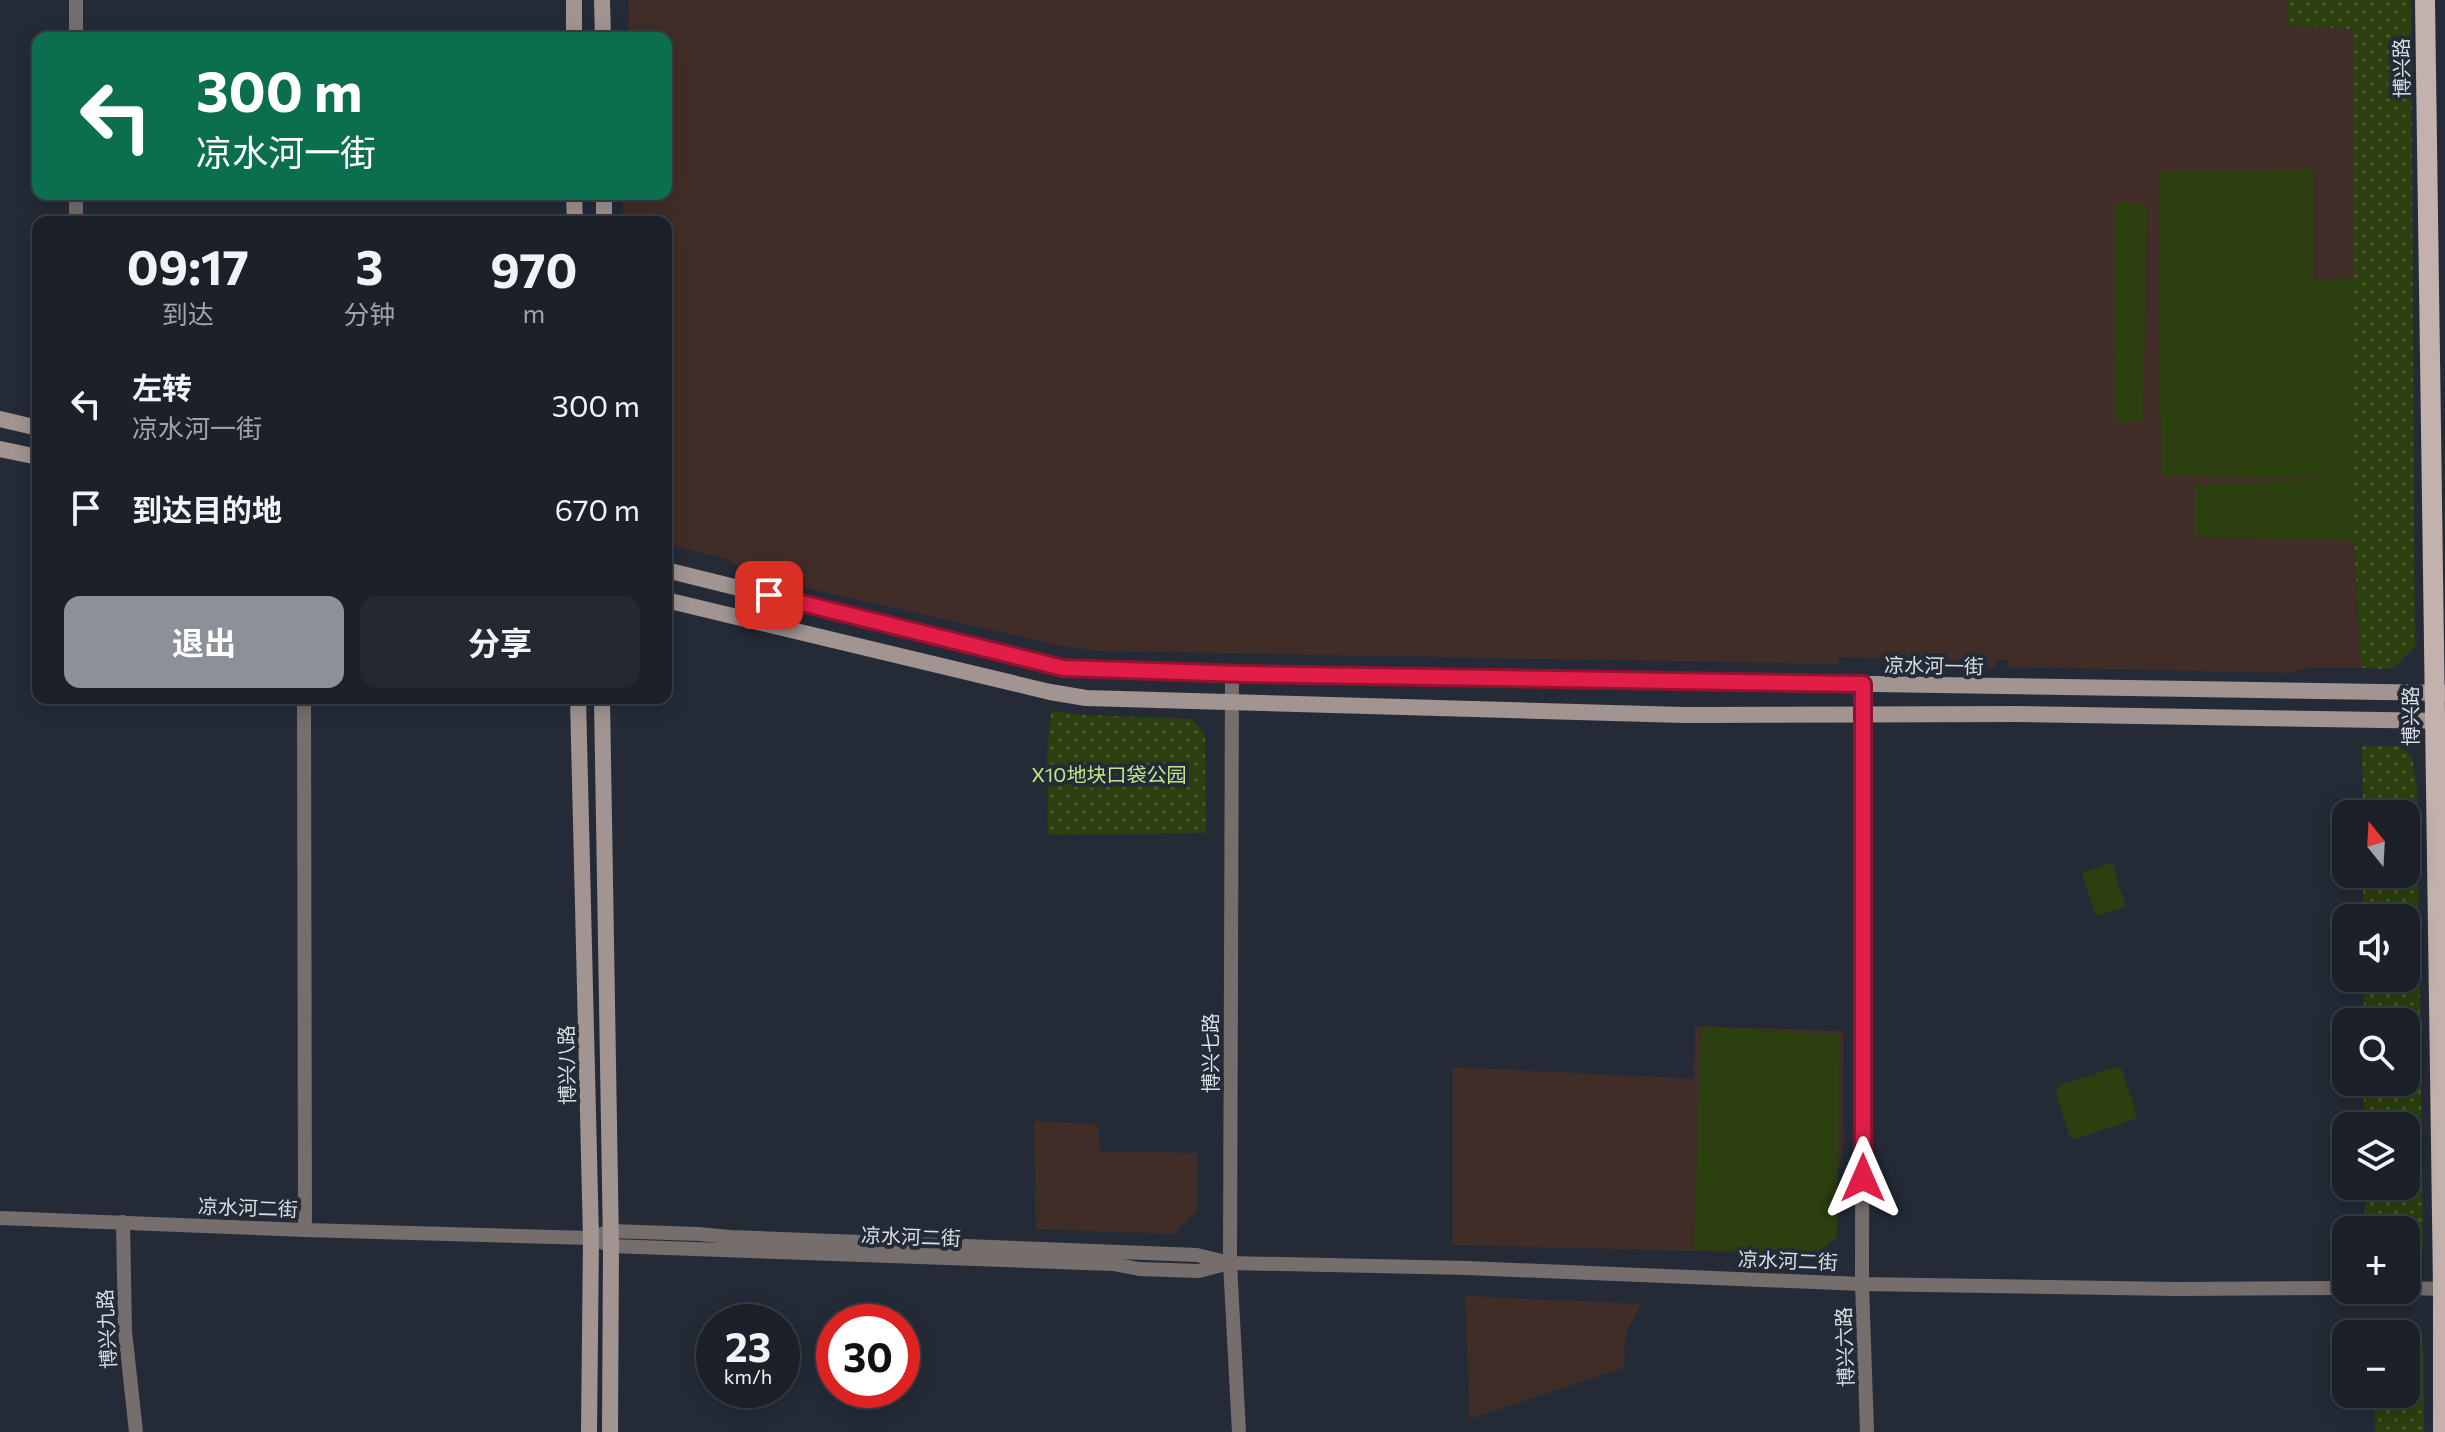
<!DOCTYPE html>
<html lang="zh">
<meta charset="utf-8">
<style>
:root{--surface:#1b2029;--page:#242831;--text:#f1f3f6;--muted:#a0a3a8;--line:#393e46;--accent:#8c9099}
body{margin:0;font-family:Commissioner,"Noto Sans SC",sans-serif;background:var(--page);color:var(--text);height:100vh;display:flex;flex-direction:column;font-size:30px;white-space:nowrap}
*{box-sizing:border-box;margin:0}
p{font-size:26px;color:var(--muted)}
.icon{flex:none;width:44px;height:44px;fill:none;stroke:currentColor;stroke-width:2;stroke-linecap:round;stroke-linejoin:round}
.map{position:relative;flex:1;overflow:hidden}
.drawer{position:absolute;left:32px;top:216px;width:640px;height:488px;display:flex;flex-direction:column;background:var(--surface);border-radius:16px;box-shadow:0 4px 20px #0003,0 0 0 2px var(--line)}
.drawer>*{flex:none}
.banner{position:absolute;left:32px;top:32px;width:640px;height:168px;border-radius:16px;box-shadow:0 4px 20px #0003,0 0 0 2px var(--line);background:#0b6e4f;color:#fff;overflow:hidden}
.needle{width:52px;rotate:342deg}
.tools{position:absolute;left:2332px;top:800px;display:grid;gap:16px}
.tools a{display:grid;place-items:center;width:88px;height:88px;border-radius:16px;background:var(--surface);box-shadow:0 4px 20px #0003,0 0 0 2px var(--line);font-size:40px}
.speed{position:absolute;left:696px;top:1304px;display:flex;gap:16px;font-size:40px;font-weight:700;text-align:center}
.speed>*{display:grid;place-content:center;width:104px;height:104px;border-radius:50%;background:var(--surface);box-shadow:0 4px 20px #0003,0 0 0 2px var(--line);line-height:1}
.speed small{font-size:20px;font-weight:400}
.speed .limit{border:12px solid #d22;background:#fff;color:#111}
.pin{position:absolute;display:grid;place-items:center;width:68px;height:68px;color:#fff;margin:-34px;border-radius:16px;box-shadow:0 4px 12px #0006}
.me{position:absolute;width:88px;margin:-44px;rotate:0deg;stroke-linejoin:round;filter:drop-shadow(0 0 6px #0008)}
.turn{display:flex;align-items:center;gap:28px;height:168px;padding:0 32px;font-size:36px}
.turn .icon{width:104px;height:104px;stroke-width:2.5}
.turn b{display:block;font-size:56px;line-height:68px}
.eta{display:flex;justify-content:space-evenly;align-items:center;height:136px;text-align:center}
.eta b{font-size:48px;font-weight:700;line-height:56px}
.cta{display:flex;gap:16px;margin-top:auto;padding:16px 32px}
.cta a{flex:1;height:92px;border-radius:16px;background:var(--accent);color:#fff;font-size:32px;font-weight:700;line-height:92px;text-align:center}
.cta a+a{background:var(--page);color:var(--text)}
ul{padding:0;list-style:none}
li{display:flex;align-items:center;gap:24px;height:104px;padding:0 32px}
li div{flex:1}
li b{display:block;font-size:30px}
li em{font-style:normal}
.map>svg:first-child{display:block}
.education{fill:#402d28}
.park{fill:url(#park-dots)}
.garden{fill:#2c3f0e}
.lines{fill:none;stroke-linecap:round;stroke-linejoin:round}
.street{stroke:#766e6c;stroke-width:14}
.secondary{stroke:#a19491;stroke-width:16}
.primary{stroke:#c3b1ad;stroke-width:20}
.route-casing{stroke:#92132f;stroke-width:20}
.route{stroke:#e11d48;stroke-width:14}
.labels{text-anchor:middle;stroke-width:8;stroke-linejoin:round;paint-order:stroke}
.street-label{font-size:20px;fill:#d9dee6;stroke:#242b37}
.park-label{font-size:20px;fill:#bee785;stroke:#242b37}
</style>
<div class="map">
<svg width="2445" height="1432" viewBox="0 0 2445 1432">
<defs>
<pattern id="park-dots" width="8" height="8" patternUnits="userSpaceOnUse" patternTransform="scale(2)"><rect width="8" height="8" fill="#2c3f0e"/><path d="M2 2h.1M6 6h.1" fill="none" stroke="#4a5a31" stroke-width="1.8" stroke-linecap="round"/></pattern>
</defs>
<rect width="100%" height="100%" fill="#242b37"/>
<!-- education -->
<g class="education">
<path d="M 629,0 L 2288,0 L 2288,26 L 2354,29 L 2354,541 L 2361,668 L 2307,668 L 2286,673 L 2009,667 L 2008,660 L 1996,660 L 1996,667 L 1916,666 L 1915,659 L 1839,657 L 1838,664 L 1098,651 L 1062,646 L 758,577 L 724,558 L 668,545 L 666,542 L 666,222 L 623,222 L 623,194 L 666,194 L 666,38 L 628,38 Z"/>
<path d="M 1695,1026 L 1843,1031 L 1844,1143 L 1838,1172 L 1837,1237 L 1817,1254 L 1453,1245 L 1453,1067 L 1694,1079 Z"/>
<path d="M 1034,1121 L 1097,1124 L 1101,1152 L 1198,1153 L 1197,1211 L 1174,1234 L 1036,1229 Z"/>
<path d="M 1465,1296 L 1641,1304 L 1625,1334 L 1624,1368 L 1470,1419 Z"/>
</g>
<!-- park -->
<g class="park">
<path d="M 2288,0 L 2411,0 L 2415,647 L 2392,669 L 2361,668 L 2354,541 L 2354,29 L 2288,26 Z"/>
<path d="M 1051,711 L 1084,715 L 1191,719 L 1205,734 L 1206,833 L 1048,835 L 1047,756 Z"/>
<path d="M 2362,746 L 2399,746 L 2412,757 L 2417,789 L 2423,1246 C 2420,1254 2415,1264 2406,1267 L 2406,1230 L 2365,1230 L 2365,1186 L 2406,1186 L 2406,1126 L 2364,1126 L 2364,1082 L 2406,1082 L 2406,1022 L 2364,1022 L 2364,978 L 2406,978 L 2406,918 L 2363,918 L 2363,874 L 2406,874 L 2406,814 L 2363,814 Z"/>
<path d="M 2376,1324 C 2399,1324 2416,1326 2424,1349 L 2424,1432 L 2375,1432 L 2375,1394 L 2406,1394 L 2406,1334 L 2376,1334 Z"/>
</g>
<!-- garden -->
<g class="garden">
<path d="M 2313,169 L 2313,280 L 2354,278 L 2354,541 L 2195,537 L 2195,485 L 2312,480 L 2313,475 L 2306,478 L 2161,476 L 2162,419 L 2159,419 L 2160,172 Z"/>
<path d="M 2115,202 L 2147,205 L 2143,421 L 2116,422 Z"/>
<path d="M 2112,863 L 2126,907 L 2096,916 L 2082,873 Z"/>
<path d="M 1701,1026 L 1840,1035 L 1837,1237 L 1817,1254 L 1694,1250 Z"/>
<path d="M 2117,1067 L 2122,1070 L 2136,1113 L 2135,1119 L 2075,1139 L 2070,1137 L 2056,1093 L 2060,1085 Z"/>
</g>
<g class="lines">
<!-- street -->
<g class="street">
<path d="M 76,0 L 76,38"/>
<path d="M 76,194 L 76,222"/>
<path d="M 1232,674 L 1230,1263 L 1239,1432"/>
<path d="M 1863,684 L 1862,1284 L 1867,1432"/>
<path d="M 304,698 L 305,1230"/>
<path d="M 0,1218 L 305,1230 L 591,1238 L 611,1246 L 1113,1264 L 1139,1269 L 1199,1271 L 1229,1263"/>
<path d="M 123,1222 L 125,1331 L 136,1432"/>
<path d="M 591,1238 L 610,1231 L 699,1234 L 730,1237 L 1197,1255 L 1230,1263 L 1467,1268 L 1862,1284 L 2177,1289 L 2346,1288"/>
<path d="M 2406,1288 L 2445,1289"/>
</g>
<!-- secondary -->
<g class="secondary">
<path d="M 574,0 L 574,38"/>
<path d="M 602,0 L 603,38"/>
<path d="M 574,194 L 575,222"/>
<path d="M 604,222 L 604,194"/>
<path d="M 0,419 L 38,428"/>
<path d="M 0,449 L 38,457"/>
<path d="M 666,570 L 1063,668 L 1244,674 L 2445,693"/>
<path d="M 666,600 L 1050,692 L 1086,698 L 1683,715 L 2017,714 L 2445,721"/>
<path d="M 578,698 L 591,1238 L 589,1432"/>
<path d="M 602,698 L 611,1246 L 610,1432"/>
</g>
<!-- primary -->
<path class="primary" d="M 2425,0 L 2443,1288 L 2443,1432"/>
</g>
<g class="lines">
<!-- route casing -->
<g class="route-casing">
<path id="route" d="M 769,595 L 1063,668 L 1244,674 L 1863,684 L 1863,1178"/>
</g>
<!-- route -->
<use href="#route" class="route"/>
</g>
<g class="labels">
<!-- street labels -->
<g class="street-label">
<text transform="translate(2402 68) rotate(-91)" y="7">博兴路</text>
<text transform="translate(1934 666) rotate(1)" y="7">凉水河一街</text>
<text transform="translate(2411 716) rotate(-90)" y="7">博兴路</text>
<text transform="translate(1211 1053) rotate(-90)" y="7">博兴七路</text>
<text transform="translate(567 1065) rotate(-91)" y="7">博兴八路</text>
<text transform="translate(248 1208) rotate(2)" y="7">凉水河二街</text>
<text transform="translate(911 1237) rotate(2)" y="7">凉水河二街</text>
<text transform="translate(1788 1261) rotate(2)" y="7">凉水河二街</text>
<text transform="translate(107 1329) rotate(-93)" y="7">博兴九路</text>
<text transform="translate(1845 1347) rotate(-92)" y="7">博兴六路</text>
</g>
<!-- park labels -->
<g class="park-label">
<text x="1109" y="782">X10地块口袋公园</text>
</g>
</g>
</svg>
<div class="tools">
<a><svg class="needle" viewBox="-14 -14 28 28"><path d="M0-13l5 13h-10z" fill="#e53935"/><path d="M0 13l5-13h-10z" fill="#a0a3a8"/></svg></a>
<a><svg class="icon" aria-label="sound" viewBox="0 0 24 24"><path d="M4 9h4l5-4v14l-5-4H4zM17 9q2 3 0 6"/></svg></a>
<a><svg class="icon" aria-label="search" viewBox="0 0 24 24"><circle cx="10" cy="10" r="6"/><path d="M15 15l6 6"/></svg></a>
<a><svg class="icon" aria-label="layers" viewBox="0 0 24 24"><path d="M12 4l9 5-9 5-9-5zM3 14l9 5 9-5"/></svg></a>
<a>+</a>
<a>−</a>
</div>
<div class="speed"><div>23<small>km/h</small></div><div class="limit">30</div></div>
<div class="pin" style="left:769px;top:595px;background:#d93025"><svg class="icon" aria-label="arrive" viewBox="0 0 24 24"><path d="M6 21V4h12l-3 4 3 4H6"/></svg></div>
<svg class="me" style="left:1863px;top:1178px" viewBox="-20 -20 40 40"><path d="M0-17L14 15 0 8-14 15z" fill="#e11d48" stroke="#fff" stroke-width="4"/></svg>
<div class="banner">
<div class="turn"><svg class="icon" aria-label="left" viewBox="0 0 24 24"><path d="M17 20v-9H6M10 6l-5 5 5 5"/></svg><div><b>300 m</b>凉水河一街</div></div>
</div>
<section class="drawer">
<div class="eta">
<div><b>09:17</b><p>到达</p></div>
<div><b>3</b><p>分钟</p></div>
<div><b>970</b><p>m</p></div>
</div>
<ul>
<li><svg class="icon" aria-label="left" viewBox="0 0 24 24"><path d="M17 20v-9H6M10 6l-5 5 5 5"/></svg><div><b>左转</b><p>凉水河一街</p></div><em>300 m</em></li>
<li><svg class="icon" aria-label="arrive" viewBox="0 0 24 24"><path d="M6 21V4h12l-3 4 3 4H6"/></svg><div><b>到达目的地</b></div><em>670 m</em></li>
</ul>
<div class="cta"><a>退出</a><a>分享</a></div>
</section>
</div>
